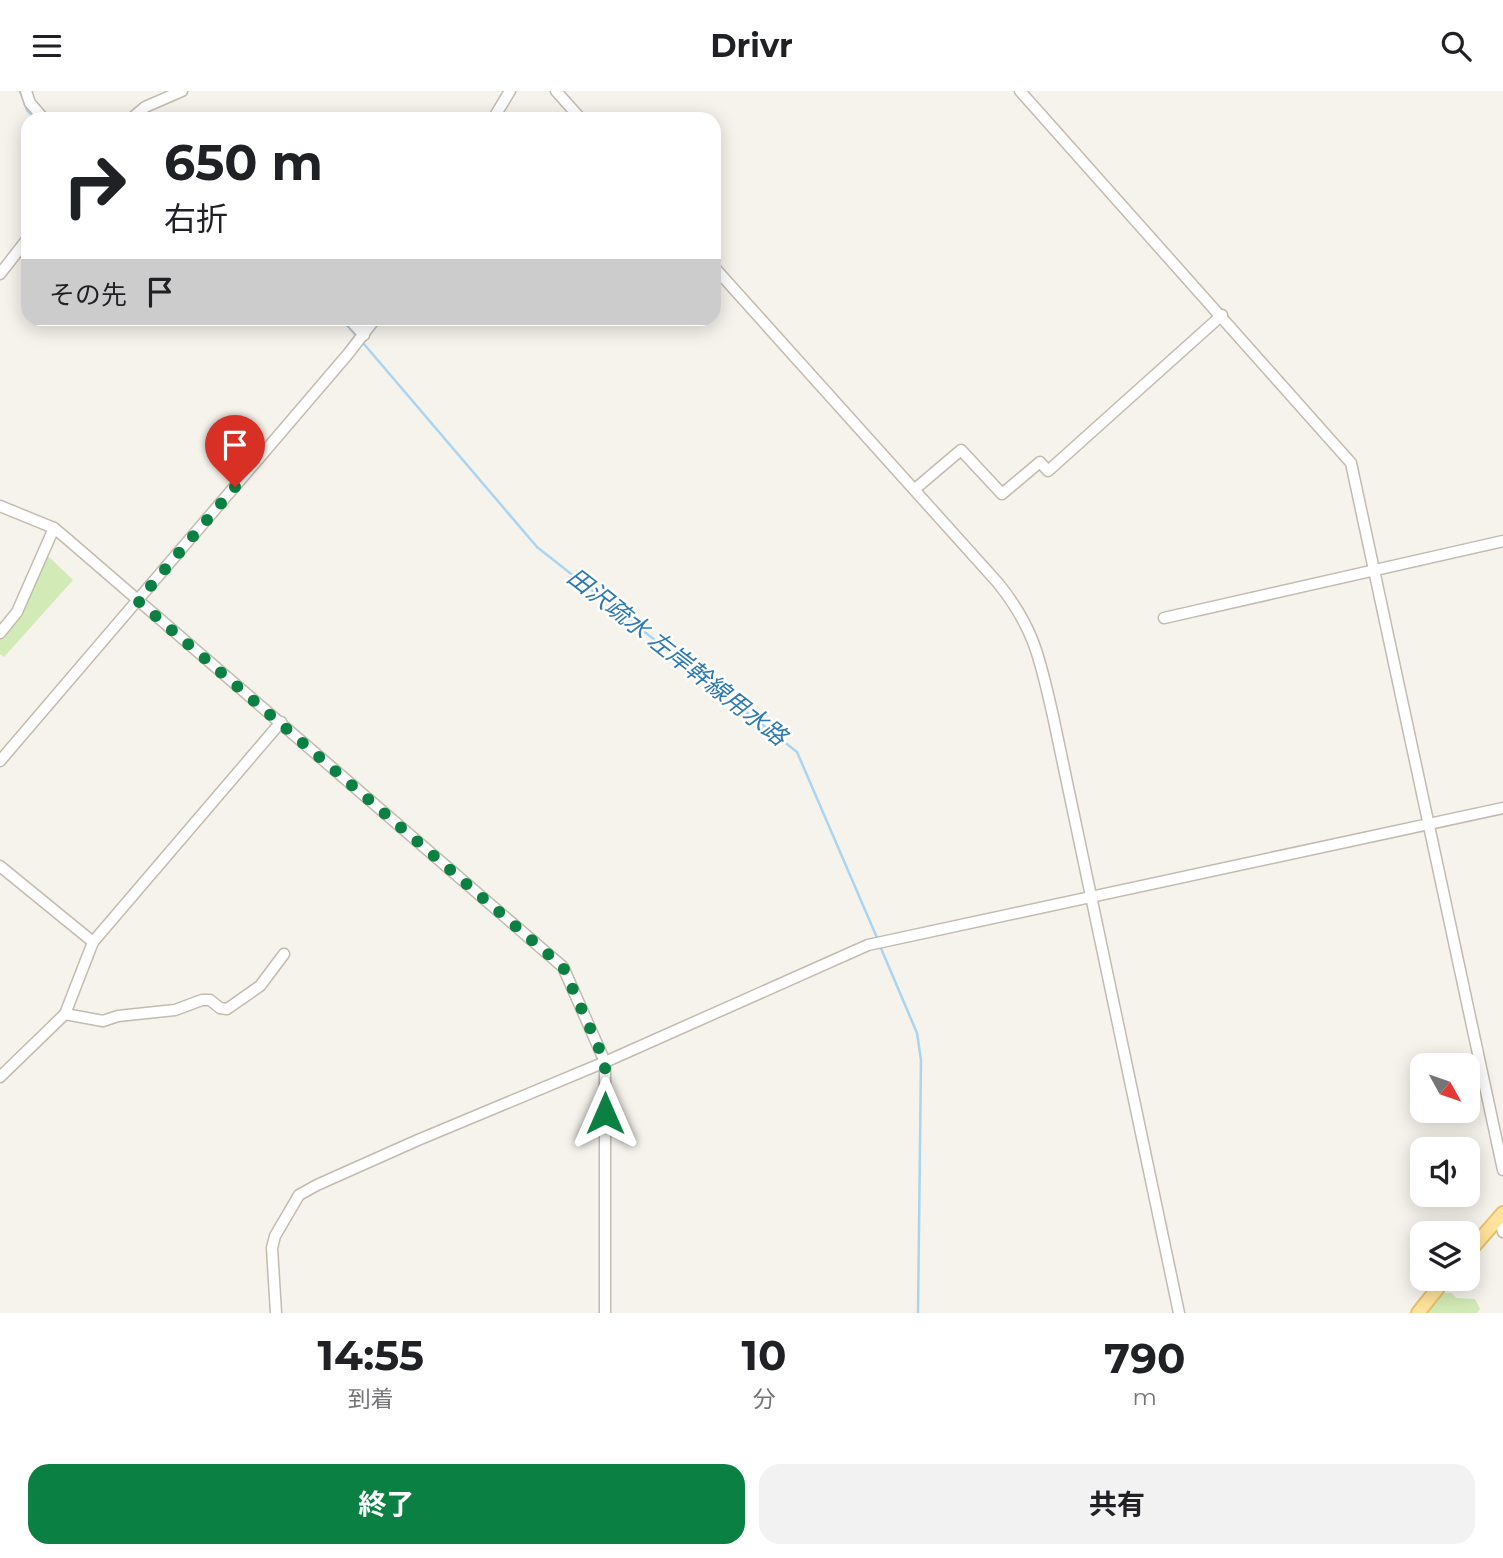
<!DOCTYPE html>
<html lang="ja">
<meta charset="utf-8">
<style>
:root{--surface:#fff;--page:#f2f2f2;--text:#202124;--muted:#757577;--accent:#0b8043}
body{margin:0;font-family:Montserrat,"Noto Sans JP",sans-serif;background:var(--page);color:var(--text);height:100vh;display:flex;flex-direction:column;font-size:26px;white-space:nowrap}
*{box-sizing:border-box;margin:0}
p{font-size:23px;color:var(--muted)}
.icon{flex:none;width:38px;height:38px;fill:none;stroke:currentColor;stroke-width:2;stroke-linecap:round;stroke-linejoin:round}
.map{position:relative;height:1222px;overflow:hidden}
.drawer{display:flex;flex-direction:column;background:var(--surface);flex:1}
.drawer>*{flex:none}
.hud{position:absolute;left:21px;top:21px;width:700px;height:214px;border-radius:21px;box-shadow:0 4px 18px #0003;background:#fff;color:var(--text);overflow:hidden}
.needle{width:46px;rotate:130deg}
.fabs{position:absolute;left:1410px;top:962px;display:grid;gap:14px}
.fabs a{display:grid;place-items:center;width:70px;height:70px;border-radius:14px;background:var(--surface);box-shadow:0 4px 18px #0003;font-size:35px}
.pin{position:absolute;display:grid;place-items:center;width:60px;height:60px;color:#fff;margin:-72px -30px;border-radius:50% 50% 50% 0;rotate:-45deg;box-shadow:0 0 7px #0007}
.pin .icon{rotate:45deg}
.me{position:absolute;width:77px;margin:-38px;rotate:0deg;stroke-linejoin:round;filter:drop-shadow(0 0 5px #0008)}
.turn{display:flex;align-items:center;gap:24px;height:147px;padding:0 28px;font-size:32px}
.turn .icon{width:91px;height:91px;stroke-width:2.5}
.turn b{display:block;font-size:49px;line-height:60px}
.then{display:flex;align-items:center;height:66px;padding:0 28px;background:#0003;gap:14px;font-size:26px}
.eta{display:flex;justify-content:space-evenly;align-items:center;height:119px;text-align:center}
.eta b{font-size:42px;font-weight:700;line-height:49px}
.button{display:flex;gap:14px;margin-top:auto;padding:14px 28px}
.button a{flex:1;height:80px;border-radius:21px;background:var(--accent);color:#fff;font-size:28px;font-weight:700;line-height:80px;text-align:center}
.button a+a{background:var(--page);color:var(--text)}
header{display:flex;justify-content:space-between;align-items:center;height:91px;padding:0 28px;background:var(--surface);font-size:32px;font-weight:700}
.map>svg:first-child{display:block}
.green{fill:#d2eab5}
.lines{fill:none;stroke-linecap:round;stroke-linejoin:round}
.stream{stroke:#a9d4f2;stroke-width:2.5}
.minor-casing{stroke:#c2bbae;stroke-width:13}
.major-casing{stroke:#e6c16a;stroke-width:16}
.minor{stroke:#fff;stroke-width:10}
.major{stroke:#ffe39c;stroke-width:12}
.route{stroke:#0b8043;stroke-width:12;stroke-dasharray:0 21.6}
.labels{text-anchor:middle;stroke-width:5;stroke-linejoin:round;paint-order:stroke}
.water-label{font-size:24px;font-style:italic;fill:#2e7ab2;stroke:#fff}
</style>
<header><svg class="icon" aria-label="menu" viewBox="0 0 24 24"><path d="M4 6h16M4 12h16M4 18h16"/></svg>Drivr<svg class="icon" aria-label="search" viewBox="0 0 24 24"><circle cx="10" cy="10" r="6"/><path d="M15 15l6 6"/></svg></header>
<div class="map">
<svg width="1503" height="1222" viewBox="0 0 1503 1222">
<rect width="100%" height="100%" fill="#f6f3ec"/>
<!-- green -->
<g class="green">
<path d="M 47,464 L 73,489 L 4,566 L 0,563 L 0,530 L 5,532 Z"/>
<path d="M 1444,1202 L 1452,1202 L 1456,1207 L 1475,1208 L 1480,1218 L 1477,1222 L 1427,1222 L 1436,1207 Z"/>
</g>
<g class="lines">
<!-- stream -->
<g class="stream">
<path d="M 20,0 L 27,19 L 35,28"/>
<path d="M 342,228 L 357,246"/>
<path d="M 364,253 L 537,456 L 797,661 L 878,849"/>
<path d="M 880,855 L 917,942 L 921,969 L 918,1222"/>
</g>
<!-- minor casing -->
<g class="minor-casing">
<g id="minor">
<path d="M 26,0 L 30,12 L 44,28"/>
<path d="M 556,0 L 581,28"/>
<path d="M 1020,0 L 1351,372 L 1503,1079"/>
<path d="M 131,28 L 145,16 L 182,0"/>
<path d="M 493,28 L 510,0"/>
<path d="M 714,176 L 998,492 C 1035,538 1040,569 1053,625 L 1179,1222"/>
<path d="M 0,183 L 28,147"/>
<path d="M 349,228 L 364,244"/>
<path d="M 915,398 L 961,359 L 1002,403 L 1040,371 L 1048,380 L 1222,224"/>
<path d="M 0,415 L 54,437 L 66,447 L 563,876 L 605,971 L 605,1222"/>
<path d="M 1164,527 L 1503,450"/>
<path d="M 0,542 L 17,521 L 54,437"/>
<path d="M 0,670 L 348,263 L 375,228"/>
<path d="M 0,775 L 93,851"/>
<path d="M 65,923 L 103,930 L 118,925 L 175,919 L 202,909 L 210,909 L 220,917 L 227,918 L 260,895 L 284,863"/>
<path d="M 0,986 L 65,923 L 93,851 L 281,631"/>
<path d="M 1499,1127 L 1503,1141"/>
<path d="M 276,1222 L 272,1157 L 275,1145 L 299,1104 L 317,1094 L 418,1049 L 605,971 L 868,854 L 1503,717"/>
</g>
</g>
<!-- major casing -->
<g class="major-casing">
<g id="major">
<path d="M 1468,1162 L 1503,1122"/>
<path d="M 1418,1222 L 1445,1188"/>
</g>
</g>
<!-- minor -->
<use href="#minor" class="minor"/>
<!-- major -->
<use href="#major" class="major"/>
</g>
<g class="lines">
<!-- route -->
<path class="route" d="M 235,396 L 138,510 L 563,876 L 605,971 L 605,1022"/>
</g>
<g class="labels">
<!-- water labels -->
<g class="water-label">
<text transform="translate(677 566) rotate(38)" y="8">田沢疏水 左岸幹線用水路</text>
</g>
</g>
</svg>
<div class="fabs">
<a><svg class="needle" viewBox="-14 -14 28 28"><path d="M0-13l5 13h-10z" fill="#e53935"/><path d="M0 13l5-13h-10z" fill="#757577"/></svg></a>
<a><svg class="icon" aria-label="sound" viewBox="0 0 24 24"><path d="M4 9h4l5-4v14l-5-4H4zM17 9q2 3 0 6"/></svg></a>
<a><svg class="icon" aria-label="layers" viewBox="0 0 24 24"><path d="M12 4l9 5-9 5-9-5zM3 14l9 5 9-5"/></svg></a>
</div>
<div class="pin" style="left:235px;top:396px;background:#d93025"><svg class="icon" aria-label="arrive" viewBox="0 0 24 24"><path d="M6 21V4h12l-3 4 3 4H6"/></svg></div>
<svg class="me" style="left:605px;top:1022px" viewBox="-20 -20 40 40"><path d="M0-17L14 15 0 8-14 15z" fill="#0b8043" stroke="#fff" stroke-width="4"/></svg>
<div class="hud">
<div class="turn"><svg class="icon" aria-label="right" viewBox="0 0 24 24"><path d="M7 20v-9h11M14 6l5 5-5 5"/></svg><div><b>650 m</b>右折</div></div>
<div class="then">その先<svg class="icon" aria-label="arrive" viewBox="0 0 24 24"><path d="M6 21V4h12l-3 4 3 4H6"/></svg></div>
</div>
</div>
<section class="drawer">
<div class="eta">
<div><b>14:55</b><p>到着</p></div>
<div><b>10</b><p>分</p></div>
<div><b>790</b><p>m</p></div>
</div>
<div class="button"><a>終了</a><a>共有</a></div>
</section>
